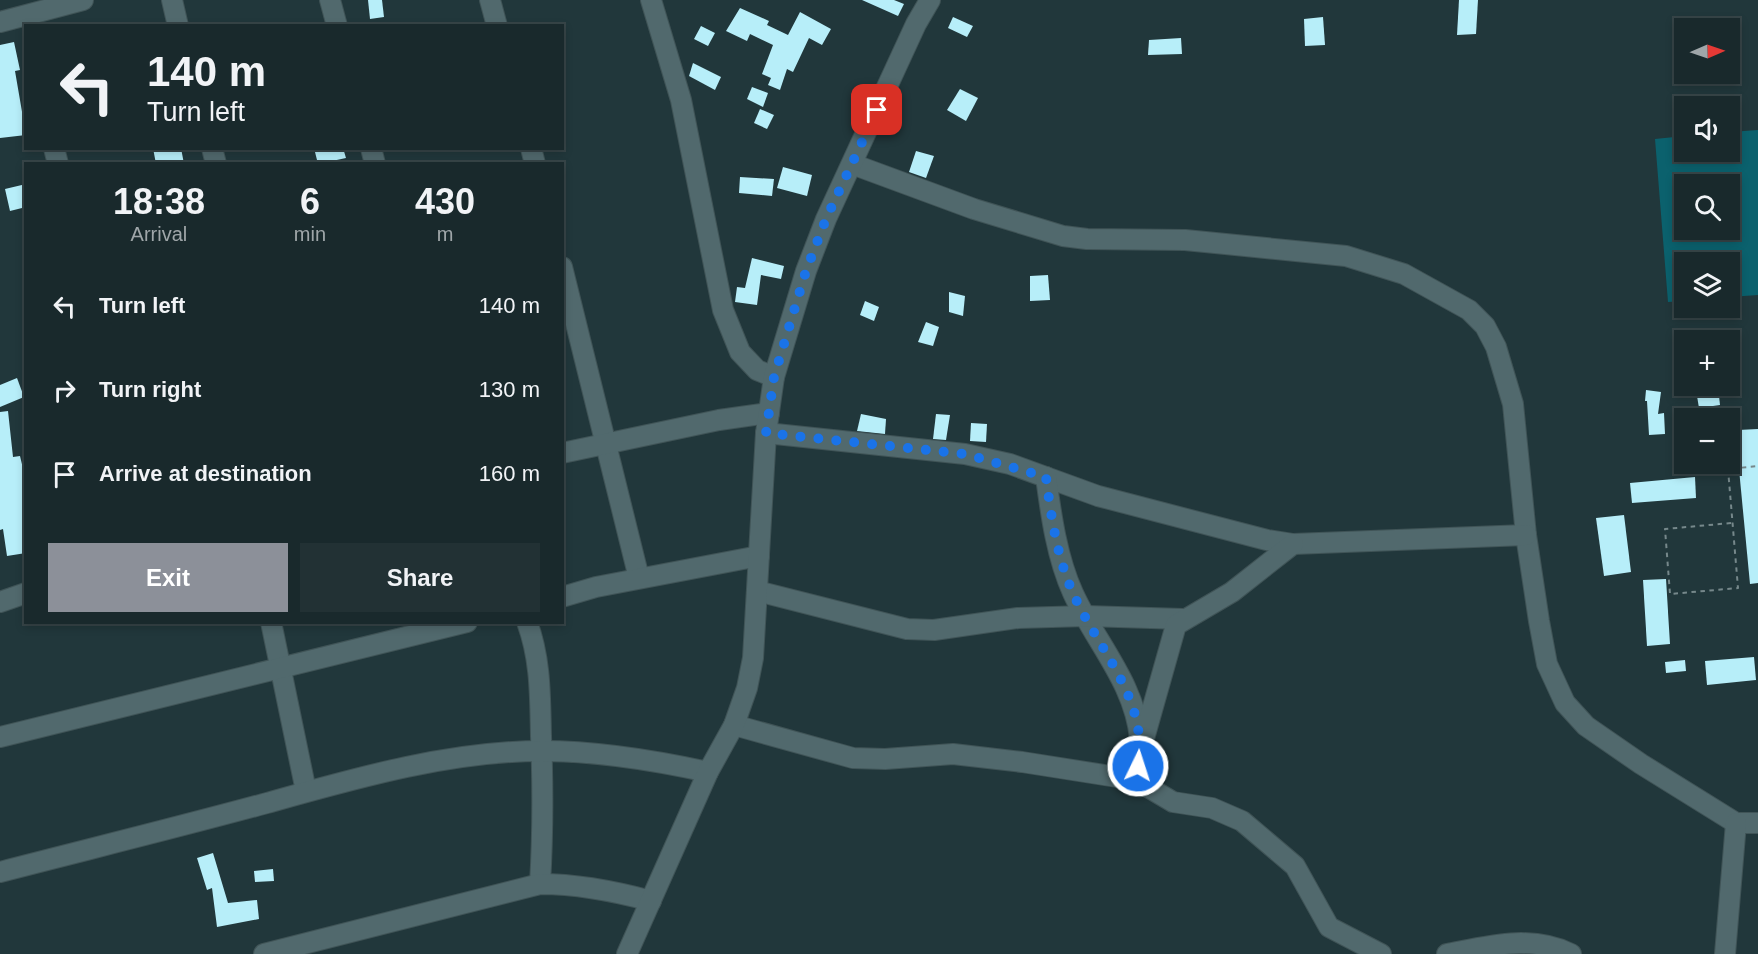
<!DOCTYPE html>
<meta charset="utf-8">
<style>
:root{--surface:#19292c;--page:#223134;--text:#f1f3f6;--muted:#9fa6a9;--line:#374548;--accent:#8c9099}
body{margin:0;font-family:Arial,sans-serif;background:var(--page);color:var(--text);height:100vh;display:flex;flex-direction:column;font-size:22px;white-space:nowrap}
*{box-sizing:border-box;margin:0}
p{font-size:20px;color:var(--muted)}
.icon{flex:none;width:33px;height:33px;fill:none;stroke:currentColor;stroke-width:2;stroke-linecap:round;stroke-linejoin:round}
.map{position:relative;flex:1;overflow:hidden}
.panel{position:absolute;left:24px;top:162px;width:540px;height:462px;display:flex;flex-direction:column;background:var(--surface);border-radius:0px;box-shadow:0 3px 9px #0003,0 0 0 2px var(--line)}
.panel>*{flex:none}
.guide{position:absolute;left:24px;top:24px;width:540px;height:126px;border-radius:0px;box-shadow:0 3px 9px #0003,0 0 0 2px var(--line);background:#19292c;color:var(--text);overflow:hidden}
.needle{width:39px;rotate:88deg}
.tools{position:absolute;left:1674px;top:18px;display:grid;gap:12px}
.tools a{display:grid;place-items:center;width:66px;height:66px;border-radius:0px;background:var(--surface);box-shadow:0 3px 9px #0003,0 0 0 2px var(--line);font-size:30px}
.pin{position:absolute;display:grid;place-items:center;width:51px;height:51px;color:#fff;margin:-26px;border-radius:12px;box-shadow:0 3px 9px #0006}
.me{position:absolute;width:66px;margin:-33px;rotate:4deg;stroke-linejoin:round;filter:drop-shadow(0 0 4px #0008)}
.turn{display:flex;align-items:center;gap:21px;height:126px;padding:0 24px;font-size:27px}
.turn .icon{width:78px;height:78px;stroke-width:2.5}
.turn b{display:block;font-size:42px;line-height:51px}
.eta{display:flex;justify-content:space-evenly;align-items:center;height:102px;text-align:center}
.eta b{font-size:36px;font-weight:600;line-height:42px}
.primary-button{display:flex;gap:12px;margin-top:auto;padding:12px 24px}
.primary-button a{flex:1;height:69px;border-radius:0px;background:var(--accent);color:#fff;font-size:24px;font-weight:600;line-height:69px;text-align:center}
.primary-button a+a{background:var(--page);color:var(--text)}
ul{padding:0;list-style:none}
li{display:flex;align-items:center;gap:18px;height:84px;padding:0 24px}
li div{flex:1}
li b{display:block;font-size:22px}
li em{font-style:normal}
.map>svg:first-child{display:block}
.green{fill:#0b616d;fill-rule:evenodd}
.building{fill:#b7eef9}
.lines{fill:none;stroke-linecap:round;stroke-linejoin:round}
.minor-casing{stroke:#405457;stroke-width:22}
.path{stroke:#76888b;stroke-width:2;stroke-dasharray:4.5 4.5;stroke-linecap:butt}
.minor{stroke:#51696d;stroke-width:20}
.route{stroke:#1a73e8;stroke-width:10;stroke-dasharray:0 18}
</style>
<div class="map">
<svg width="1758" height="954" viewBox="0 0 1758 954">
<rect width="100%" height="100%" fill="#21373b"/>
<!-- green -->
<path class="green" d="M 1758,130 L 1758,295 L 1730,297 L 1730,262 L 1684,262 L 1684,301 L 1668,302 L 1655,139 L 1684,136 L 1684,152 L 1730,152 L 1730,132 ZM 1684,184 L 1730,184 L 1730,230 L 1684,230 Z"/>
<!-- building -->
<g class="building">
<path d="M 368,0 L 382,0 L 384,17 L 370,19 Z"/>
<path d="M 862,0 L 894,0 L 904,4 L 898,16 Z"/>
<path d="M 1459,0 L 1478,0 L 1476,34 L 1457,35 Z"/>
<path d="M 740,8 L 769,21 L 767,25 L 788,35 L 800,12 L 831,29 L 822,45 L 809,38 L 793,72 L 787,69 L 780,90 L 768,85 L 771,78 L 762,74 L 773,45 L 750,34 L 747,41 L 726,31 Z"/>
<path d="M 953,17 L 973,26 L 967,37 L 948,28 Z"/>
<path d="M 1323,17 L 1325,45 L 1305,46 L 1304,19 Z"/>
<path d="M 701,26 L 715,33 L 708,46 L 694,39 Z"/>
<path d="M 1181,38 L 1182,54 L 1148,55 L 1149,40 Z"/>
<path d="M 14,42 L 20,70 L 15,71 L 26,135 L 0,138 L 0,45 Z"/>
<path d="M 693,63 L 721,77 L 715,90 L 689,76 Z"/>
<path d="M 752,87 L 768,93 L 763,107 L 747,99 Z"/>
<path d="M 960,89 L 978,98 L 966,121 L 947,110 Z"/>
<path d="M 760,109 L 774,115 L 767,129 L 754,123 Z"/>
<path d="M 153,148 L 181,148 L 184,164 L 156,164 Z"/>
<path d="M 314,148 L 343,148 L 346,158 L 318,164 Z"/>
<path d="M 916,151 L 934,156 L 926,178 L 909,172 Z"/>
<path d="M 783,167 L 812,175 L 807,196 L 777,188 Z"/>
<path d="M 740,177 L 774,179 L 772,196 L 739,193 Z"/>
<path d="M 26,184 L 26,207 L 10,211 L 5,189 Z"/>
<path d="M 752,258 L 784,266 L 781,279 L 761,275 L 757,305 L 735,302 L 737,287 L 745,288 Z"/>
<path d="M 1048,275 L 1050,300 L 1030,301 L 1030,276 Z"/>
<path d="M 949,292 L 965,296 L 963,316 L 949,312 Z"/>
<path d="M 865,301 L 879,307 L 874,321 L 860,315 Z"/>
<path d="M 926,322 L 939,327 L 933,346 L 918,342 Z"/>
<path d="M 17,378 L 24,397 L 0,407 L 0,385 Z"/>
<path d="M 1718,387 L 1720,405 L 1699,408 L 1696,390 Z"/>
<path d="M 1646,390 L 1661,392 L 1658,414 L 1664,413 L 1665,434 L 1649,435 L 1647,401 L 1645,401 Z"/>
<path d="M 8,411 L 13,457 L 20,456 L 26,481 L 26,553 L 7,556 L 3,529 L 0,530 L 0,412 Z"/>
<path d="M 861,414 L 886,419 L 885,434 L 857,431 Z"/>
<path d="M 936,414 L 950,415 L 946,440 L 933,439 Z"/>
<path d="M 971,423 L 987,424 L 986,442 L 970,441 Z"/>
<path d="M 1758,429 L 1758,583 L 1750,584 L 1739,469 L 1738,430 Z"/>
<path d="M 1695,477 L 1696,498 L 1632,503 L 1630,483 Z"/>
<path d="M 1624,515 L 1631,572 L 1604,576 L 1596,518 Z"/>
<path d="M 1666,579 L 1670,644 L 1647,646 L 1643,580 Z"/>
<path d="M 1754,657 L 1756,680 L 1707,685 L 1705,661 Z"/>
<path d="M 1685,660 L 1686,671 L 1666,673 L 1665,662 Z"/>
<path d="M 213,853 L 228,903 L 257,900 L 259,919 L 217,927 L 212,888 L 207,890 L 197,858 Z"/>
<path d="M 273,869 L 274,881 L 255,882 L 254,871 Z"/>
</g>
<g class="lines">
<!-- minor casing -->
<g class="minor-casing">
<g id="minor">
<path d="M 172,0 L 178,26"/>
<path d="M 330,0 L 337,26"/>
<path d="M 490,0 L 497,26"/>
<path d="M 651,0 L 681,100 L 723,310 L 740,352 L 757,370 L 774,377"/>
<path d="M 0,22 L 83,0"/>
<path d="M 54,148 L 58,164"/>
<path d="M 212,148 L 216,164"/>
<path d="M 371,148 L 375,164"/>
<path d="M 531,148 L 535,164"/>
<path d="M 852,164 L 974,209 L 1063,236 L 1087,239 L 1185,240 L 1346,256 L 1404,274 L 1469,310 L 1485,326 L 1496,347 L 1513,404 L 1526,535 L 1539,621 L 1547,664 L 1565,703 L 1586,726 L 1641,764 L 1736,823 L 1758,823"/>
<path d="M 562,267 L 639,578"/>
<path d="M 766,433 L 965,454 L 1010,464 L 1098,496 L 1267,540 L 1293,544 L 1526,535"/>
<path d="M 562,453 L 719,420 L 769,413"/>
<path d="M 1046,477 C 1051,515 1057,558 1073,593 C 1095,642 1135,683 1140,739 C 1142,753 1138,767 1136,780"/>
<path d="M 757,591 L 907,629 L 934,630 L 1018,618 L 1086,616 L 1183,619"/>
<path d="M 562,597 L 596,587 L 759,556"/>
<path d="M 0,602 L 26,593"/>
<path d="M 271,622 L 306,791"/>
<path d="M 527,622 C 541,660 540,697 541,736 C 543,786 543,834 540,884"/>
<path d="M 734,725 L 853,758 L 885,759 L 953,754 L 1022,762 L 1136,780 L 1173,802 L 1212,808 L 1242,821 L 1295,866 L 1329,927 L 1381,954"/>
<path d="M 0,737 L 467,622"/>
<path d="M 1143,742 L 1176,625 L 1232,592 L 1293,544"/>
<path d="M 0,872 C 89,849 179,827 267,803 C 356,778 450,751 542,751 C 599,751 653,760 708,772"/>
<path d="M 264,954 L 540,884 C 579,884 614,891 651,901"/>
<path d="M 627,954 L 708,772 L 734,725 L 747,688 L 753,658 L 766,433 L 774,377 L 806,271 L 826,219 L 916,24 L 930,0"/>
<path d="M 1447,954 C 1488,946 1531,934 1571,954"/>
<path d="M 1725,954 L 1736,823"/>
</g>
</g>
<!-- path -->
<path class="path" d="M 1731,523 L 1665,529 L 1670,594 L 1738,588 L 1728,469 L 1758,466"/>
<!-- minor -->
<use href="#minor" class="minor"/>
</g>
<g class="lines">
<!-- route -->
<path class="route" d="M 877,110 L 826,219 L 806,271 L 774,377 L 766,433 L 965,454 L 1046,477 C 1051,515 1057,558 1073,593 C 1098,650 1149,699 1138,766"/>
</g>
</svg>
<div class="tools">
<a><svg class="needle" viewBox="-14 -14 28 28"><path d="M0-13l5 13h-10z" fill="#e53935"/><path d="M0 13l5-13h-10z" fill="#9fa6a9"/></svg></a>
<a><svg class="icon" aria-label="sound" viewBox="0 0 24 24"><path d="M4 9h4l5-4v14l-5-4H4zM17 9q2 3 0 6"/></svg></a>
<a><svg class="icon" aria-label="search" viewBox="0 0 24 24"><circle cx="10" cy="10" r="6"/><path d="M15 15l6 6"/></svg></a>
<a><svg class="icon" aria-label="layers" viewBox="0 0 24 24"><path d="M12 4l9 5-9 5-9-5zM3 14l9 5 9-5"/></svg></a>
<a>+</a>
<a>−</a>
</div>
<div class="pin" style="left:877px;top:110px;background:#d93025"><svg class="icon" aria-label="arrive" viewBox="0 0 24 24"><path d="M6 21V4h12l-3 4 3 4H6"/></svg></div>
<svg class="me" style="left:1138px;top:766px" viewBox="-20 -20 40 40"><circle r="17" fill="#1a73e8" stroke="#fff" stroke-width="3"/><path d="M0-11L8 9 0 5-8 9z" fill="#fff"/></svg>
<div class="guide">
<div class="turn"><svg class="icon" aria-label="left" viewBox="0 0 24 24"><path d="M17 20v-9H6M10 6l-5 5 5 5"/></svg><div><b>140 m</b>Turn left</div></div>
</div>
<section class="panel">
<div class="eta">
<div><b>18:38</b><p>Arrival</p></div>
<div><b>6</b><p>min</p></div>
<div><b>430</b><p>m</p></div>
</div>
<ul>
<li><svg class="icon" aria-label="left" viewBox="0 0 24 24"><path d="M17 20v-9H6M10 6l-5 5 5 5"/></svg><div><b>Turn left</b></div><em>140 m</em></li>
<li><svg class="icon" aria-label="right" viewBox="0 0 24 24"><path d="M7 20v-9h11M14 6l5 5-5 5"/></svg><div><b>Turn right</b></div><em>130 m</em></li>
<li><svg class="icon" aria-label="arrive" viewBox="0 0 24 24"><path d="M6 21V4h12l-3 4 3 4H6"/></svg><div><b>Arrive at destination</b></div><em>160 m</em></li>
</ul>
<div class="primary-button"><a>Exit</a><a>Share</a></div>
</section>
</div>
